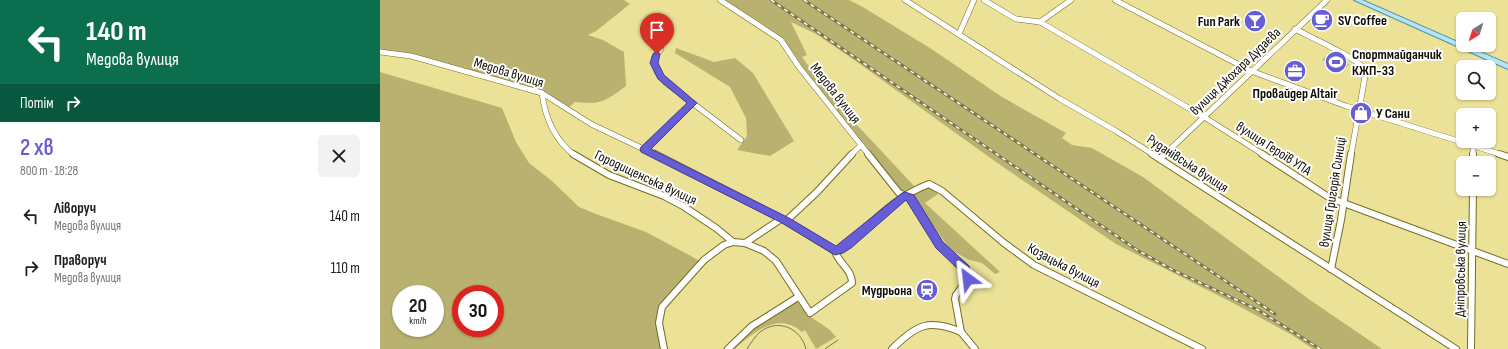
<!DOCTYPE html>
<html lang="uk">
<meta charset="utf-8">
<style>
:root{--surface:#fff;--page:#f2f2f2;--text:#222;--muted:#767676;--accent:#665dd7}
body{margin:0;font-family:"Sofia Sans Condensed",sans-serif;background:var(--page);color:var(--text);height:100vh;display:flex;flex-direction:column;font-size:15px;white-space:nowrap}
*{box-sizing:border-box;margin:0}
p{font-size:13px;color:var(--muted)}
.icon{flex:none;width:22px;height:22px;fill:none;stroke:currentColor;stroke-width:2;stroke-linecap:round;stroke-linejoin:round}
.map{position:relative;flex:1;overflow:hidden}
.drawer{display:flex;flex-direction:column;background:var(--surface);width:380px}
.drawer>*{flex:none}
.top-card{background:#0b6e4f;color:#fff;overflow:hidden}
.needle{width:26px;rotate:218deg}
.tools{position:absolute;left:1076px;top:12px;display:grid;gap:8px}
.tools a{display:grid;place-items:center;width:40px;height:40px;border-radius:6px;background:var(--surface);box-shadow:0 1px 3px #0004;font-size:20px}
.speed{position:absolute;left:12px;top:285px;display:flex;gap:8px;font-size:20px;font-weight:700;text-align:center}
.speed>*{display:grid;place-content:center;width:52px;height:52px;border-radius:50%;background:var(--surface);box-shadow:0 1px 3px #0004;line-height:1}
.speed small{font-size:10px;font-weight:400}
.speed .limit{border:6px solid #d22;background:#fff;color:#111}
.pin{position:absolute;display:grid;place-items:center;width:34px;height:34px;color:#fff;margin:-41px -17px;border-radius:50% 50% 50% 0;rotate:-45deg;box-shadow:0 0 4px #0007}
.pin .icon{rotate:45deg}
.me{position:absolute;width:44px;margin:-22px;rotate:330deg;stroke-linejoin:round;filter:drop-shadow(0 0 3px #0008)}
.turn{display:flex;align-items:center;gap:14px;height:84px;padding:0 20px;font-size:18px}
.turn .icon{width:52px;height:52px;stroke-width:2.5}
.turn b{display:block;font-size:28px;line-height:34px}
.then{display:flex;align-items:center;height:38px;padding:0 20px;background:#0003;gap:8px;font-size:15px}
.round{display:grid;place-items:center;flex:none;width:42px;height:42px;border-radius:6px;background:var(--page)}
.overview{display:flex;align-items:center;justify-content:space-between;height:68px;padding:0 20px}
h1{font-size:24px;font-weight:600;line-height:30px;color:var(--accent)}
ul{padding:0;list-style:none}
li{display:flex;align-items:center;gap:12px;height:52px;padding:0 20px}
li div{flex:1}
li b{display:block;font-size:15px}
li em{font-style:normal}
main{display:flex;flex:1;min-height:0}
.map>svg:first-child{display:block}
.green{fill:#b9b16f;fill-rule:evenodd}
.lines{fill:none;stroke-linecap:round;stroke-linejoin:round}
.minor-far1-casing{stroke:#766d22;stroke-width:6}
.minor-casing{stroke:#766d22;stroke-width:8}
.major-casing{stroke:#58909f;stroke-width:2}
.minor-far1{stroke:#fff;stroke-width:5}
.minor{stroke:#fff;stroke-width:6}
.major{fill:#b2e6f8;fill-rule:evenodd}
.tram{stroke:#7c764a;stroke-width:1}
.rail-casing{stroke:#7c764a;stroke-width:3}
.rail{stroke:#fff;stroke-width:1.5;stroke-dasharray:4;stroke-linecap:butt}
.route{fill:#665dd7;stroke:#423c8c}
.labels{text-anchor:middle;stroke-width:4;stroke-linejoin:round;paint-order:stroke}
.poi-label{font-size:14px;font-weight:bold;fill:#110e00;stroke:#fff;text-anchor:start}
.street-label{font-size:14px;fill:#110e00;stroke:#fff}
</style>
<main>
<section class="drawer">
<div class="top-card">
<div class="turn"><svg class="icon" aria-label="left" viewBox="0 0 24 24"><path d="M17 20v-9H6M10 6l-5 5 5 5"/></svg><div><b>140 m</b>Медова вулиця</div></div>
<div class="then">Потім<svg class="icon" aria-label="right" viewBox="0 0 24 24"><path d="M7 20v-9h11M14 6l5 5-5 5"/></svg></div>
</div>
<div class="overview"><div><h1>2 хв</h1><p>800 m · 18:28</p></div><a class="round"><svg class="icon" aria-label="close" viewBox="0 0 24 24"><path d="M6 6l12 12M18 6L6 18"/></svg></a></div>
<ul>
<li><svg class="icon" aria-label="left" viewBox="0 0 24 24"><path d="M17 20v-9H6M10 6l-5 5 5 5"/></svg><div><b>Ліворуч</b><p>Медова вулиця</p></div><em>140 m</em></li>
<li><svg class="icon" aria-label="right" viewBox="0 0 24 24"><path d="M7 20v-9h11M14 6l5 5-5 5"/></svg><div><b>Праворуч</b><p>Медова вулиця</p></div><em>110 m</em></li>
</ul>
</section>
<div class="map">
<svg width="1128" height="349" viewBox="0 0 1128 349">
<rect width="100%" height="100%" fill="#ebe297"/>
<!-- green -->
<g class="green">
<path d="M 0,0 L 244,0 L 250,4 L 216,31 L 208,35 L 223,40 L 244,52 L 246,86 C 225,101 222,105 195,102 L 189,107 L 162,92 L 0,50 Z"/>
<path d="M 343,0 L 469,0 L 481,6 L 550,48 L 622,97 L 686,133 L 682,138 L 692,145 L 712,148 L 763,177 L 930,300 L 1002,349 L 933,349 L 912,335 L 855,304 L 736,244 L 616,162 L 477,62 L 436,34 L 411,22 L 427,55 L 422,57 L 442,84 L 477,125 L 534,186 L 524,192 L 519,190 L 421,66 L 403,39 Z"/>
<path d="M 296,48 L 334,62 L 355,58 L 373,73 L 414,141 L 390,156 L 357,150 L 367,136 L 366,118 L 350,87 L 295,53 Z"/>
<path d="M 948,54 L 969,64 L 964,71 L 942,60 Z"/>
<path d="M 0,72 L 122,108 L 136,142 L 149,163 L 172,181 L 199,207 L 216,214 L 266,232 L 322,262 L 302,284 L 279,316 L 284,349 L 0,349 ZM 21,294 L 55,294 L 55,328 L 21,328 ZM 81,294 L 115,294 L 115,328 L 81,328 Z"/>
<path d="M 543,188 L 551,188 L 558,194 L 545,203 L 620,272 L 615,274 L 602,263 L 589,260 L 573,251 L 567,245 L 533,197 L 535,193 Z"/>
<path d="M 415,299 L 428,315 L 450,330 L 456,337 L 436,349 L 425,330 L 422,332 C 399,311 373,332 355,349 L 348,349 L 357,338 Z"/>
</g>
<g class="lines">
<!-- minor-far1 casing -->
<g class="minor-far1-casing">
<g id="minor-far1">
<path d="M 340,0 L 401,40 L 419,67 L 489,155"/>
<path d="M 525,0 L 680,99 L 736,131 L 774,155"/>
<path d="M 604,0 L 636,19 L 660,22 L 824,117 L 884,155"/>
<path d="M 735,0 L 871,71 L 966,106 L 1123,155"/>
<path d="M 660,22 L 691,0"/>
<path d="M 915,29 C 928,36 982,60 986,71 L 971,155"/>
<path d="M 579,34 L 594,0"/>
<path d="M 285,36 L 281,40 L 281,49 L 274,58 L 277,72 L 285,82 L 361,140"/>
<path d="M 0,52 L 31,56 L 162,93 L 211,124 L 276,155"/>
<path d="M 162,93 C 165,118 174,139 194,155"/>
<path d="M 1093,146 L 1093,155"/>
<path d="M 264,149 L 313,103"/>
<path d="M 471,155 L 481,145"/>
<path d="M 784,155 L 947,0"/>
</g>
</g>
<!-- minor casing -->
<g class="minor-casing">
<g id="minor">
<path d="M 193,154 L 229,175 L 284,196 L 303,206 L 336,228 L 353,242 L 365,243 L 384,251 L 396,261 L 430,313 L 472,283 C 472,269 458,263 455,251"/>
<path d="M 275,154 L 406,221 L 455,251 L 460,250 L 467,245 C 493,222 516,196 549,184 L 562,191 L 624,243 L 654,265 L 822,349"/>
<path d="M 488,154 L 519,193 L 531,198 L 560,245 L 586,269 L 588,279 L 576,295 L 575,299 L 581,332 L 595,349"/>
<path d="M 772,154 L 1076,349"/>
<path d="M 882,154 L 950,198 L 1128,264"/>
<path d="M 1093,154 L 1093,163"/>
<path d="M 1119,154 L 1128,157"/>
<path d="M 780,159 L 785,154"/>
<path d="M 406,221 L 437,192 L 472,154"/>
<path d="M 365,243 L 401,219"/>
<path d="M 951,269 L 961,220 L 971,154"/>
<path d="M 284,349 L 279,323 L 282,307 L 324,260 L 344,245 L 353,242"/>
<path d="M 348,349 L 372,326 L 418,297"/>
<path d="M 512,349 C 536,325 549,318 581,332"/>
<path d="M 1091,349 L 1093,189"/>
</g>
</g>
<!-- major casing -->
<g class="major-casing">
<path id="major" d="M 974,0 L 982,0 L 1128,64 L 1128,69 Z"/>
</g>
<!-- minor-far1 -->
<use href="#minor-far1" class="minor-far1"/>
<!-- minor -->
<use href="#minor" class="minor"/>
<!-- major -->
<use href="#major" class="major"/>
<!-- tram -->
<g class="tram">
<path d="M 367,349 C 371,343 375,336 380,332 C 398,318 421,328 426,349"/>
<path d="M 445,349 L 458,340"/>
</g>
<!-- rail casing -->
<g class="rail-casing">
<g id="rail">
<path d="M 391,0 L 757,250 L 793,270 L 878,310 L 940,349"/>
<path d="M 424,0 L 895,314"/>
</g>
</g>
<!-- rail -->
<use href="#rail" class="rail"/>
</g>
<!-- route -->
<path class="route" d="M 277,51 L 280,54 L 278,63 L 284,75 L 317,103 L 271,149 L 409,218 L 456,246 L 522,193 L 525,192 L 534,195 L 563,242 L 589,266 L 593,279 L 591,282 L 588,284 L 584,282 L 581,272 L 556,248 L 526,200 L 471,248 L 463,253 L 455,255 L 402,223 L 261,152 L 260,149 L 261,147 L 307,103 L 278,79 L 270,63 L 273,54 Z"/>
<!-- icons -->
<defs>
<g id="cafe-disc" transform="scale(1.15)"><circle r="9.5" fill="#665dd7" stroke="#fff"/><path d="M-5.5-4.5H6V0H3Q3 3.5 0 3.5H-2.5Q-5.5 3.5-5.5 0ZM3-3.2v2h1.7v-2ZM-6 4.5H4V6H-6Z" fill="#fff"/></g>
<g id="bar-disc" transform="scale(1.15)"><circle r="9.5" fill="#665dd7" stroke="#fff"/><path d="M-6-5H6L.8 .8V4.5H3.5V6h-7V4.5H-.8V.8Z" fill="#fff"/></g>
<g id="stadium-disc" transform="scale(1.15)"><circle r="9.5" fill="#665dd7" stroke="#fff"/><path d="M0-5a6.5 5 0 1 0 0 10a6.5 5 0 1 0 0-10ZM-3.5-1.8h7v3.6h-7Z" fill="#fff"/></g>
<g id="office-disc" transform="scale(1.15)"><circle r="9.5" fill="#665dd7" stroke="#fff"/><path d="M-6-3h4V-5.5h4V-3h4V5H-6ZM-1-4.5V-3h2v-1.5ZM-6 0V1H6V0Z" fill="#fff"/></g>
<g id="shop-disc" transform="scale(1.15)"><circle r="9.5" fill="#665dd7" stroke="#fff"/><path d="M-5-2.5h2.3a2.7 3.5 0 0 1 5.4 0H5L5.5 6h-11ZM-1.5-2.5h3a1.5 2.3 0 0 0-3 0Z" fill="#fff"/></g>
<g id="station-disc" transform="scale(1.15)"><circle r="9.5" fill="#665dd7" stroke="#fff"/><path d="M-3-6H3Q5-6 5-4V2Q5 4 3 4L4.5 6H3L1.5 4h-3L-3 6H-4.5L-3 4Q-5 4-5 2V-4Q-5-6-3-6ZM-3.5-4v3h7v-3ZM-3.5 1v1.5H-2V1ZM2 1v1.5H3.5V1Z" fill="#fff"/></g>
</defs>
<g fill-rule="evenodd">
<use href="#cafe-disc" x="942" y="20"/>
<use href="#bar-disc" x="875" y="21"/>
<use href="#stadium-disc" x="956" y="62"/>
<use href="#office-disc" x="915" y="71"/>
<use href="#shop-disc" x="981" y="113"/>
<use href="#station-disc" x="547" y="290"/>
</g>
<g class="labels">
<!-- poi labels -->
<g class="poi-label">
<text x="958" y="25">SV Coffee</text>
<text x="860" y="26" text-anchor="end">Fun Park</text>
<text x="972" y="59">Спортмайданчик<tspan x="972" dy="16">КЖП-33</tspan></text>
<text x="915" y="98" text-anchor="middle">Провайдер Altair</text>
<text x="996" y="118">У Сани</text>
<text x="532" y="295" text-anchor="end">Мудрьона</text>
</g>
<!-- street labels -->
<g class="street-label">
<text transform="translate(855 71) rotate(-44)" y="5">вулиця Джохара Дудаєва</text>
<text transform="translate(129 72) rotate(17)" y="5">Медова вулиця</text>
<text transform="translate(456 93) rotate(52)" y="5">Медова вулиця</text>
<text transform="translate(894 148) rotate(33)" y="5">вулиця Героїв УПА</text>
<text transform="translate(808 163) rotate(33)" y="5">Руданівська вулиця</text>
<text transform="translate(266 177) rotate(25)" y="5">Городищенська вулиця</text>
<text transform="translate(952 192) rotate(-81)" y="5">вулиця Григорія Синиці</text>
<text transform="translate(684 265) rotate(28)" y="5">Козацька вулиця</text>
<text transform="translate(1080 269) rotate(-89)" y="5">Дніпровська вулиця</text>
</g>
</g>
</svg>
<div class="tools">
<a><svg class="needle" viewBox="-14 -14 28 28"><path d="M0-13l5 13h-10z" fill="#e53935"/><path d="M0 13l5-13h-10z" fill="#767676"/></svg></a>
<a><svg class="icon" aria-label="search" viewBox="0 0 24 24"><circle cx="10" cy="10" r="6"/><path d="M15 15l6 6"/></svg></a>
<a>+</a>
<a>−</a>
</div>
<div class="speed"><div>20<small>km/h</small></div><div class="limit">30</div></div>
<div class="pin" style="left:277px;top:54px;background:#d93025"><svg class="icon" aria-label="arrive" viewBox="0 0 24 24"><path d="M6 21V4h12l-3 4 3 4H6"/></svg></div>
<svg class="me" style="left:588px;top:279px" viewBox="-20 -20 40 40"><path d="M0-17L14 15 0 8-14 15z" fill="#665dd7" stroke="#fff" stroke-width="4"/></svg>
</div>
</main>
